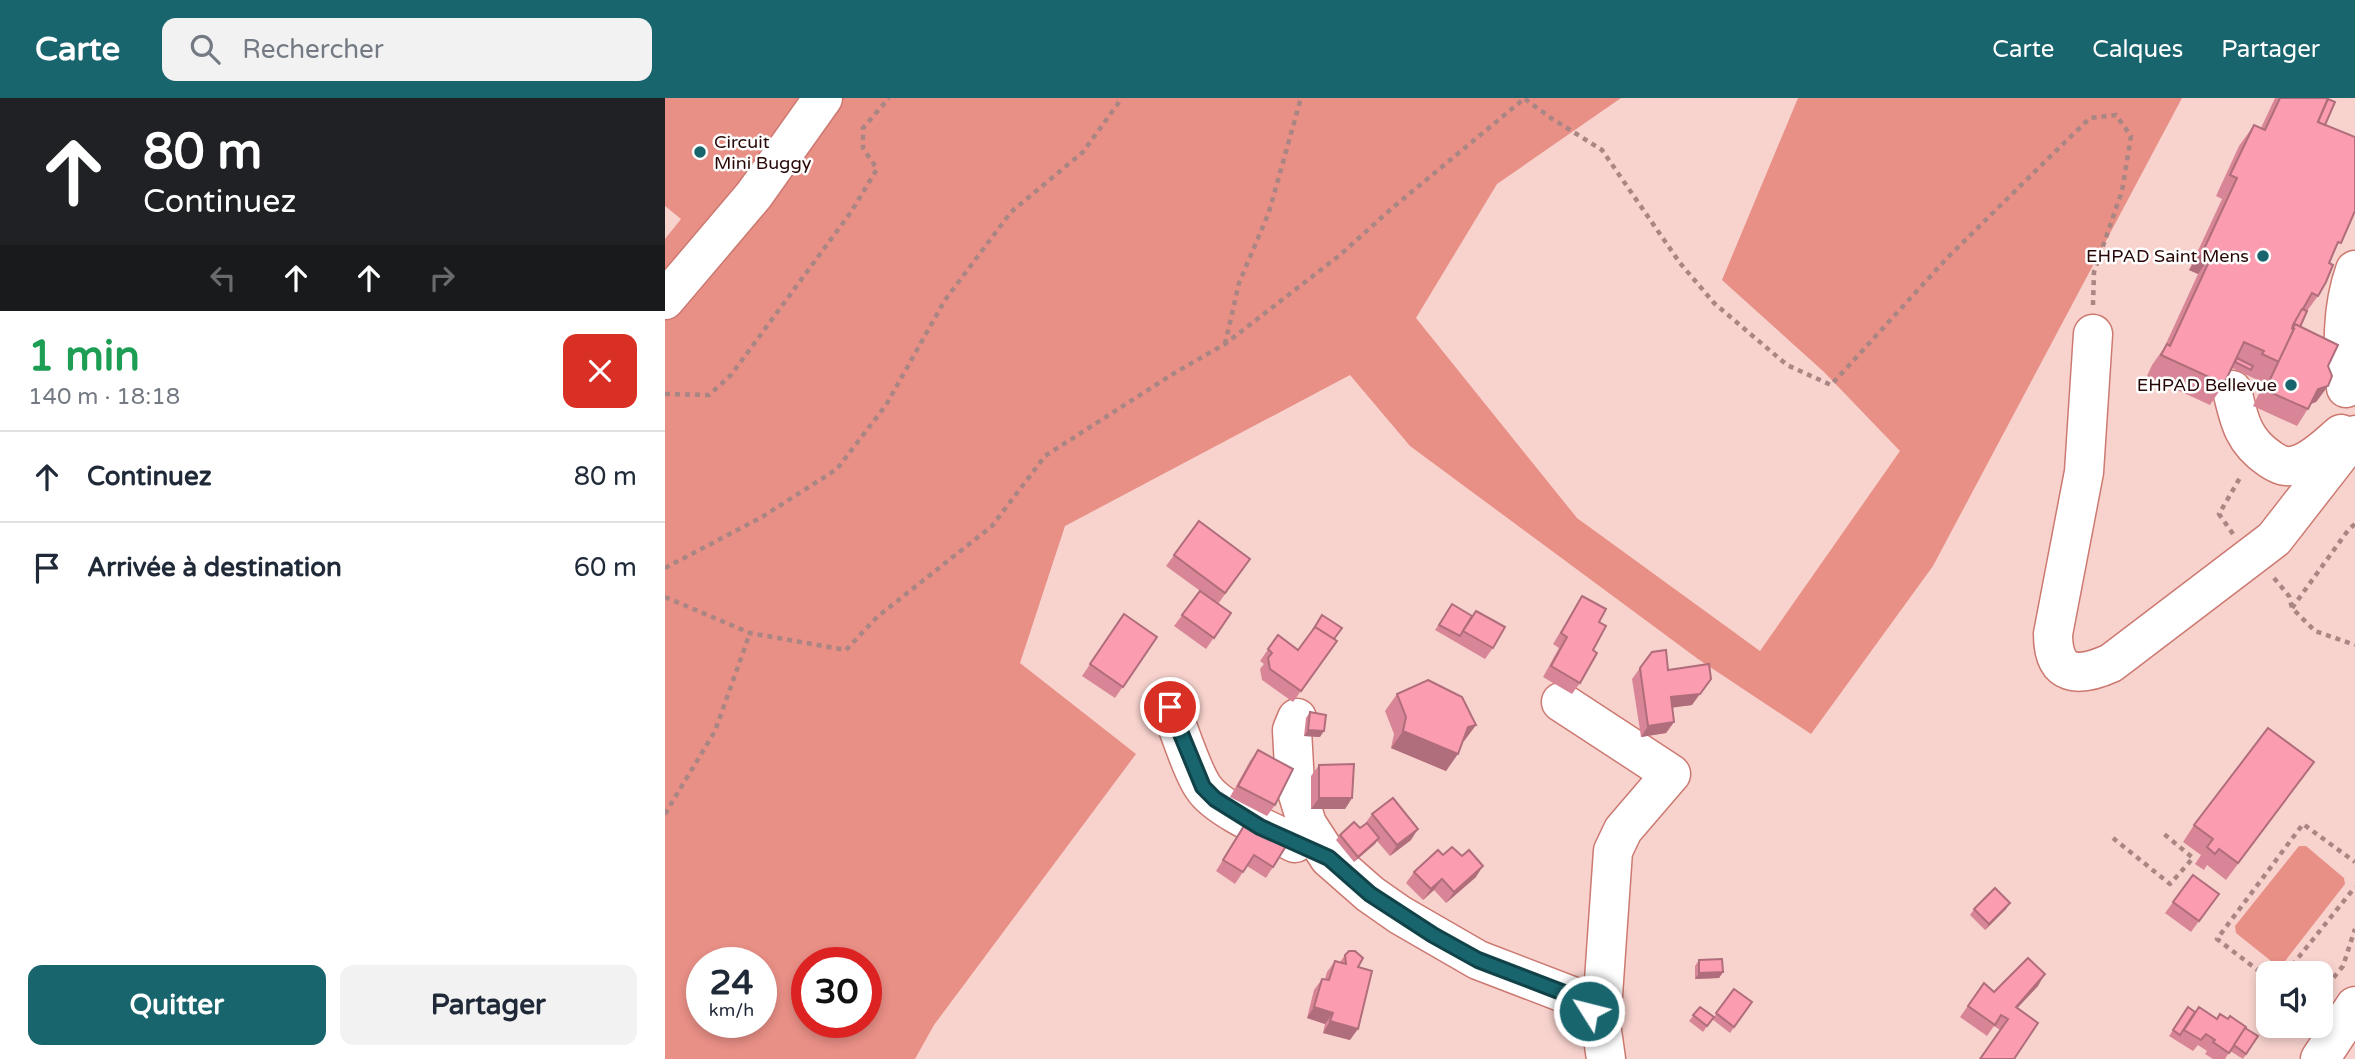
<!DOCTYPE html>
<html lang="fr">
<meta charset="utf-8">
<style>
:root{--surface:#fff;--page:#f2f2f3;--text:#1f2937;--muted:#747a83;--line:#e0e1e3;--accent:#19656e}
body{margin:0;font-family:"Varela Round",sans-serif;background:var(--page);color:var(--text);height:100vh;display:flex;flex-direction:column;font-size:26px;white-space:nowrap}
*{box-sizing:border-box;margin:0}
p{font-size:23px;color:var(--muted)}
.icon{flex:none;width:38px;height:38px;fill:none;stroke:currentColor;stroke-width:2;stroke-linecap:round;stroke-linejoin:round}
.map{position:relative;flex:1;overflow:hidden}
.panel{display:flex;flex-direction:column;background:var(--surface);width:665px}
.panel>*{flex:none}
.top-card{background:#202124;color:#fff;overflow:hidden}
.buttons{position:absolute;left:1591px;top:863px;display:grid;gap:14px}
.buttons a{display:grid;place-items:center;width:77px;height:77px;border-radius:14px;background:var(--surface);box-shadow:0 4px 10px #0003;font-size:35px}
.speed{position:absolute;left:21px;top:849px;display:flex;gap:14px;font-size:35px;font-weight:700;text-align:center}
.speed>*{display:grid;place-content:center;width:91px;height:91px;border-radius:50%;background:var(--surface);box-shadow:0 4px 10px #0003;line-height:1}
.speed small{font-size:18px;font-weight:400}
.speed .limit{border:10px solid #d22;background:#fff;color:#111}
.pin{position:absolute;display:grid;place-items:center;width:60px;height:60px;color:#fff;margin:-30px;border:4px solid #fff;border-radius:50%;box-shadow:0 2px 7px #0007}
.me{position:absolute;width:77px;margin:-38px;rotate:306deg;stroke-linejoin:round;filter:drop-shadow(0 0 5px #0008)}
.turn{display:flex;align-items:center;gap:24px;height:147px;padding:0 28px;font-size:32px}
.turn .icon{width:91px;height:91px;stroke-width:2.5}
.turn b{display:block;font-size:49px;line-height:60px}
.lanes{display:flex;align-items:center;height:66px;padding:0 28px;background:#0003;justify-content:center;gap:35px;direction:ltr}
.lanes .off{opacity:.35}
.round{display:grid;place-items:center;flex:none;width:74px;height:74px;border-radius:14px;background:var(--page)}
.overview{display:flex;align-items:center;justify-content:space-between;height:119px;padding:0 28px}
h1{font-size:42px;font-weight:700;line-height:52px;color:#1e9e55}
.button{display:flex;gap:14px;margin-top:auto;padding:14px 28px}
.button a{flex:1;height:80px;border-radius:14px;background:var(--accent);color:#fff;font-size:28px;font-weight:700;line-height:80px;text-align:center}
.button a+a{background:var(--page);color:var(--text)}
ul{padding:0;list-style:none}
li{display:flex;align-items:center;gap:21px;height:91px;padding:0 28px;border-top:2px solid var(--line)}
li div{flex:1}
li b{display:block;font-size:26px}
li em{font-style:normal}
header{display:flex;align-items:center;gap:42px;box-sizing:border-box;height:98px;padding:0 35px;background:var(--accent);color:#fff}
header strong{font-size:33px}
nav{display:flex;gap:38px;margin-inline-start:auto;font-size:24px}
.search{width:490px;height:63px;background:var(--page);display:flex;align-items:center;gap:18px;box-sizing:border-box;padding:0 24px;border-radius:14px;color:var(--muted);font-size:26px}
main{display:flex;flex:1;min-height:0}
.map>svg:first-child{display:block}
.green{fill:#e88f86;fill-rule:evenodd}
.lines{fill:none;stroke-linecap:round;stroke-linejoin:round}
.minor-casing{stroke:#cc7971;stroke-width:41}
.path{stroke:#a98683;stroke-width:4.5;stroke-dasharray:5 5;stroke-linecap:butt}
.minor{stroke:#fff;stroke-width:38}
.wall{fill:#d88697}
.shaded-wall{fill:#b06d7b}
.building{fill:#fb9cb0;stroke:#b06d7b;stroke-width:2}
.route-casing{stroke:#104248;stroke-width:18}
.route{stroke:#19656e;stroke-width:12}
.poi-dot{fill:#19656e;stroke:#fefefe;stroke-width:2.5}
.labels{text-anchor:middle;stroke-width:5;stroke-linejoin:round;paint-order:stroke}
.poi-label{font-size:18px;fill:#270807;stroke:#fefefe;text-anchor:end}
</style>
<header>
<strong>Carte</strong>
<div class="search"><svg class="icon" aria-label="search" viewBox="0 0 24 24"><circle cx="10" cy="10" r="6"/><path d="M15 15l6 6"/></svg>Rechercher</div>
<nav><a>Carte</a><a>Calques</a><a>Partager</a></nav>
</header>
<main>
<section class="panel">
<div class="top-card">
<div class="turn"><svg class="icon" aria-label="ahead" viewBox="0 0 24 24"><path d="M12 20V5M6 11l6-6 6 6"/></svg><div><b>80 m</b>Continuez</div></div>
<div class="lanes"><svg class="icon off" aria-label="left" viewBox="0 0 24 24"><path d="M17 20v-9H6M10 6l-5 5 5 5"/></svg><svg class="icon" aria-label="ahead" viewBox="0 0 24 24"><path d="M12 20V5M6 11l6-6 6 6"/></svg><svg class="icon" aria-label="ahead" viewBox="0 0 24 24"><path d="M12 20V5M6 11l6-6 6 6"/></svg><svg class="icon off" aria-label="right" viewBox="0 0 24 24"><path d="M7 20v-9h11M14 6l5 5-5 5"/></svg></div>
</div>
<div class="overview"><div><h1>1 min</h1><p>140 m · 18:18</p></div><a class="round" style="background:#d93025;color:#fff"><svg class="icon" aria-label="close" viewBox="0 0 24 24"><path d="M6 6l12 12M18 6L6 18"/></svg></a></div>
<ul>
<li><svg class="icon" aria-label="ahead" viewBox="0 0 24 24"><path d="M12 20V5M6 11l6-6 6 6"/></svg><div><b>Continuez</b></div><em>80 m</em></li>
<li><svg class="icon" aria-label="arrive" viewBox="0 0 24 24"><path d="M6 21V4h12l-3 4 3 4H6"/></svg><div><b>Arrivée à destination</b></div><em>60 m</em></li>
</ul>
<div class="button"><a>Quitter</a><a>Partager</a></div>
</section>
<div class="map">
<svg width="1690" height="961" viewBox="0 0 1690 961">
<rect width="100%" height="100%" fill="#f8d3ce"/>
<!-- green -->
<g class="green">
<path d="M 0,0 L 956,0 L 832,86 L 751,220 L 912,420 L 1095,553 L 1235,353 L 1159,274 L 1057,182 L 1133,0 L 1517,0 L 1268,468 L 1146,636 L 1033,561 L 745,348 L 685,277 L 400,428 L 355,565 L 471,656 L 269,927 L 250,961 L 0,961 L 0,141 L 16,121 L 0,108 ZM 37,864 L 96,864 L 96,924 L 37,924 ZM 142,864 L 201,864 L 201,924 L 142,924 Z"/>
<path d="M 1634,748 L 1641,748 L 1679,780 L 1680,786 L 1617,867 L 1611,867 L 1571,835 L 1570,828 Z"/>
</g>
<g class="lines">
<!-- minor casing -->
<g class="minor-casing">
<g id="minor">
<path d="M 0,202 L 89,97 L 158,0"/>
<path d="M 1428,236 L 1419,374 L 1388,536 C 1388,579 1413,580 1446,565 L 1609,441 L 1690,337"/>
<path d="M 1681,290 C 1678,249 1676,212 1690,172"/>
<path d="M 1567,292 C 1574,322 1578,343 1605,361 C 1614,367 1621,370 1631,367 C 1648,363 1663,347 1676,336"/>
<path d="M 896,604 L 1006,676 L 958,732 L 948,753 L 936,926 L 941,961"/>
<path d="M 505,609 C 514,631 526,671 538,689 C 553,712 605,733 630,745"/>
<path d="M 632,620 L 627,632 L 630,687 L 642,726 L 664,760 L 705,796 L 735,817 L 813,862 L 912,900 L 936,926"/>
<path d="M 1655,961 L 1690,908"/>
</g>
</g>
<!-- path -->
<g class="path">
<path d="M 860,1 L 886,20 L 937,52 L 1015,165 L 1049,205 L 1122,267 L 1166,287 L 1283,159 L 1399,45 L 1425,20 L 1451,17 L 1466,38 L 1457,93 L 1429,174 L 1428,207"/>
<path d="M 560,246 L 574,185 L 604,114 L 636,0"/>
<path d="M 0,296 L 44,297 L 66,277 L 186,114 L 212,71 L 198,50 L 198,30 L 224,0"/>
<path d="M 1568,436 L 1554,416 L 1576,378"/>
<path d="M 0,470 L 97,419 L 172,371 L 221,307 L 280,202 L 346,114 L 418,54 L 457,0"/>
<path d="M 1609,480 L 1624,498 L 1627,510 L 1650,533 L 1690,547"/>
<path d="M 0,499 L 85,535 L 181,552 L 212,519 L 327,428 L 380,358 L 511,274 L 560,246 L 675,157 L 726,111 L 860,0"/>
<path d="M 1627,510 L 1684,431 L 1690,426"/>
<path d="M 0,716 L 50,633 L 85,535"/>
<path d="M 1448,740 L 1505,786 L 1528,760 L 1499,736"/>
<path d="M 1621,875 L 1690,789"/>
<path d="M 1603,880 L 1552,841 L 1638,726 L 1690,764"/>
<path d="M 1656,895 L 1678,868 L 1690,831"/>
</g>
<!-- minor -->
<use href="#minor" class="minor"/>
</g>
<!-- wall -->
<g class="wall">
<path d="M 1610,0 L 1663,0 L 1660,27 L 1668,157 L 1653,198 L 1642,213 L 1635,229 L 1663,268 L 1663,288 L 1651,304 L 1646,306 L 1632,328 L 1588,308 L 1599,285 L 1567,270 L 1559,286 L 1545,307 L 1482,278 L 1487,267 L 1499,250 L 1533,176 L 1524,172 L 1557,101 L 1551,98 L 1574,48 L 1589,27 L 1596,30 Z"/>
<path d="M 534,423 L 585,461 L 553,506 L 501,468 Z"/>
<path d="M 535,493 L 566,515 L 541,551 L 509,528 Z"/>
<path d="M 917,498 L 934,524 L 915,585 L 907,596 L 878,579 L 894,550 L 888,546 Z"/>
<path d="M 783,512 L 807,518 L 828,550 L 820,561 L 770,532 Z"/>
<path d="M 459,516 L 492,539 L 450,600 L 417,578 Z"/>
<path d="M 613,537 L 633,552 L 669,541 L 672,543 L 628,604 L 597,582 L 595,571 L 599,566 L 595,563 Z"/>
<path d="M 975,570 L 1003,572 L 1027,607 L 1007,609 L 1009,624 L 1001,635 L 976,639 L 967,581 Z"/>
<path d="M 732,596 L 811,627 L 799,643 L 797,643 L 781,673 L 726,650 L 729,636 L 720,613 Z"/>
<path d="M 645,614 L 655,639 L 639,638 L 641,620 Z"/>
<path d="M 593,652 L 610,707 L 602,718 L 565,699 L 585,663 Z"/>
<path d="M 654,667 L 687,700 L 680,711 L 646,711 L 646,678 Z"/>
<path d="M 1637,680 L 1561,782 L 1542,767 L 1539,772 L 1530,766 L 1536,757 L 1518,744 L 1529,727 Z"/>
<path d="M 587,715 L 608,769 L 601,780 L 582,768 L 570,786 L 551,773 Z"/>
<path d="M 707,716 L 746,742 L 725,758 L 712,743 L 689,764 L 671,742 L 675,737 L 695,730 L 699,727 Z"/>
<path d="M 778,757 L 811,779 L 781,805 L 769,792 L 758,802 L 741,785 L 749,774 Z"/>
<path d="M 1528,777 L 1554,796 L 1526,834 L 1500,815 Z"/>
<path d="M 1309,811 L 1341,811 L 1320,832 L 1305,817 Z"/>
<path d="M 680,857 L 693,869 L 685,942 L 658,935 L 660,926 L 642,920 L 649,892 L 657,881 L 660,881 L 662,874 L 670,863 L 675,864 Z"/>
<path d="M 1034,862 L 1058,874 L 1054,880 L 1030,881 L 1030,868 Z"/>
<path d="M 1319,885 L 1329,894 L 1373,888 L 1352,910 L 1335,932 L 1329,928 L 1322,938 L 1295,919 Z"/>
<path d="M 1069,891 L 1087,904 L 1065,935 L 1047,921 L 1038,934 L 1024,923 L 1035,909 L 1049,919 Z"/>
<path d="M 1523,909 L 1530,914 L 1580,930 L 1593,938 L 1578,961 L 1565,953 L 1560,961 L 1548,961 L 1540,956 L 1542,953 L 1533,947 L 1528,953 L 1504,938 Z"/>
</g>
<!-- shaded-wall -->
<g class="shaded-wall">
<path d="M 1539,151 L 1548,155 L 1533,176 L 1524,172 Z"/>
<path d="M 1663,288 L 1651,304 L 1642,307 L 1653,291 Z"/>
<path d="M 1046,581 L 1027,607 L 998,611 L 1006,599 Z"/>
<path d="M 1009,624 L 1001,635 L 976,639 L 983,628 Z"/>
<path d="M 811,627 L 799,643 L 791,645 L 803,629 Z"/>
<path d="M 643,632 L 659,633 L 655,639 L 639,638 Z"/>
<path d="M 738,633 L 793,656 L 781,673 L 726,650 Z"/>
<path d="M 654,700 L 687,700 L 680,711 L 646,711 Z"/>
<path d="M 753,731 L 746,742 L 725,758 L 732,747 Z"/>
<path d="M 714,740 L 710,746 L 689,764 L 693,759 Z"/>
<path d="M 818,768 L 811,779 L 781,805 L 789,794 Z"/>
<path d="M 777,781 L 769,792 L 758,802 L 766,791 Z"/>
<path d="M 1345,805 L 1341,811 L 1320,832 L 1324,826 Z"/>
<path d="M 1058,874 L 1054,880 L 1030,881 L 1034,875 Z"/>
<path d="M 1380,876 L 1373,888 L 1343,920 L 1351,909 Z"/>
<path d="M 649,909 L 668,915 L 660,926 L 642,920 Z"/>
<path d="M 665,923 L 693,931 L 685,942 L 658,935 Z"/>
</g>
<!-- building -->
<g class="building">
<path d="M 1615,0 L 1663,0 L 1653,24 L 1690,39 L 1690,113 L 1676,145 L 1673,144 L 1664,165 L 1668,167 L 1661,184 L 1653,198 L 1647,195 L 1627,230 L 1629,231 L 1614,264 L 1597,256 L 1599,253 L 1579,244 L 1559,286 L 1496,257 L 1502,246 L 1505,248 L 1548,155 L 1539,151 L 1572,80 L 1565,77 L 1589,27 L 1600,32 Z"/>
<path d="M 1663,1 L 1670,4 L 1660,27 L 1653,24 Z"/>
<path d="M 1637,211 L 1642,213 L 1635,229 L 1628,227 Z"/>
<path d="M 1630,226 L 1673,247 L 1663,268 L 1667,278 L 1663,288 L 1653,291 L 1643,311 L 1600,292 L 1629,231 L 1628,231 Z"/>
<path d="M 1572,260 L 1588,268 L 1586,272 L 1570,264 Z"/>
<path d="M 534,423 L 585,461 L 560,495 L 509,457 Z"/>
<path d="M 535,493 L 566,515 L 549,540 L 517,517 Z"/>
<path d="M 917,498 L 941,511 L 934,524 L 941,528 L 928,552 L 932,555 L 915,585 L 886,568 L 902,539 L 896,535 Z"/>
<path d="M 787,506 L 807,518 L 795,538 L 774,527 Z"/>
<path d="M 811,513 L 840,529 L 828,550 L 798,533 Z"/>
<path d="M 459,516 L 492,539 L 458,589 L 425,566 Z"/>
<path d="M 657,517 L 677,530 L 669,541 L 650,529 L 648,532 Z"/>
<path d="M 650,529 L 672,543 L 636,593 L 605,571 L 603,560 L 607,555 L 603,551 L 613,537 L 633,552 Z"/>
<path d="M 1001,552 L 1003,572 L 1044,566 L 1046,581 L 1035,596 L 1006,599 L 1009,624 L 983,628 L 975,570 L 987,554 Z"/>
<path d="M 763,582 L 797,599 L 811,627 L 803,629 L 793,656 L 738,633 L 741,619 L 732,596 Z"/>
<path d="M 645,614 L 661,617 L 659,633 L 643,632 Z"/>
<path d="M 1603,630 L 1649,664 L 1573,765 L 1554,751 L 1550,756 L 1542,749 L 1548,741 L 1529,727 Z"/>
<path d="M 593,652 L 628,671 L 610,707 L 573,688 Z"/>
<path d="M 689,666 L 687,700 L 654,700 L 654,667 Z"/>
<path d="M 728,700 L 753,731 L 732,747 L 707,716 Z"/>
<path d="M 587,715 L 626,740 L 608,769 L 589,757 L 578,774 L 558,762 Z"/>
<path d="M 689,724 L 695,730 L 702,725 L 714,740 L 693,759 L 675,737 Z"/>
<path d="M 787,749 L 797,758 L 804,752 L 818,768 L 789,794 L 777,781 L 766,791 L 749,774 L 773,752 L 778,757 Z"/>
<path d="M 1528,777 L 1554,796 L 1534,823 L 1508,804 Z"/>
<path d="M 1330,790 L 1345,805 L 1324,826 L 1309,811 Z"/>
<path d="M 684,853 L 690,853 L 698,860 L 693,869 L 707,873 L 693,931 L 665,923 L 668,915 L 649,909 L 657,881 L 664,882 L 670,863 L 681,866 L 680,857 Z"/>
<path d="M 1363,860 L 1380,876 L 1351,909 L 1373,925 L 1349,961 L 1315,961 L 1343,921 L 1336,917 L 1330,927 L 1303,908 L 1319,885 L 1329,894 Z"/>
<path d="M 1057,861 L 1058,874 L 1034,875 L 1034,862 Z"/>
<path d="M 1069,891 L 1087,904 L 1069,929 L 1051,915 Z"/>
<path d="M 1035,909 L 1049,919 L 1042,928 L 1028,917 Z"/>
<path d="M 1523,909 L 1530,914 L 1515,937 L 1508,932 Z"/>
<path d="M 1534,909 L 1552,921 L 1555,916 L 1563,921 L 1565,918 L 1581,929 L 1564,955 L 1548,944 L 1550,942 L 1541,936 L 1536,942 L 1519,932 Z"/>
<path d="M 1580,930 L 1593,938 L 1581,956 L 1569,947 Z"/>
</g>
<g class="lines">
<!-- route casing -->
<g class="route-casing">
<path id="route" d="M 505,609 L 538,689 L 550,701 L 595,729 L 664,760 L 705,796 L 768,837 L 813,862 L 912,900 L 924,913"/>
</g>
<!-- route -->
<use href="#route" class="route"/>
</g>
<!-- markers -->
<g class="poi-dot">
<circle cx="35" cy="54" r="7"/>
<circle cx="1598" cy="158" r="7"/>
<circle cx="1626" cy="287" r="7"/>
</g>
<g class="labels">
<!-- poi labels -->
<g class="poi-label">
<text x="49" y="50" text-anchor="start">Circuit<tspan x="49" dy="21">Mini Buggy</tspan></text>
<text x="1584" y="164">EHPAD Saint Mens</text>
<text x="1612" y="293">EHPAD Bellevue</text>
</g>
</g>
</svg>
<div class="buttons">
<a><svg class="icon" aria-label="sound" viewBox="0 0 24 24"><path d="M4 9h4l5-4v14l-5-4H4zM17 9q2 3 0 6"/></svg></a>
</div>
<div class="speed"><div>24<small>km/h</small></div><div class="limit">30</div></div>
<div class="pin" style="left:505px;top:609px;background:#d93025"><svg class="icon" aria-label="arrive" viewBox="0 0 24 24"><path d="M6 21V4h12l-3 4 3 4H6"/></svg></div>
<svg class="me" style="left:924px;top:913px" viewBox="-20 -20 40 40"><circle r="17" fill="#19656e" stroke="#fff" stroke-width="3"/><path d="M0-11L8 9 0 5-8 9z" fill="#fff"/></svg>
</div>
</main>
